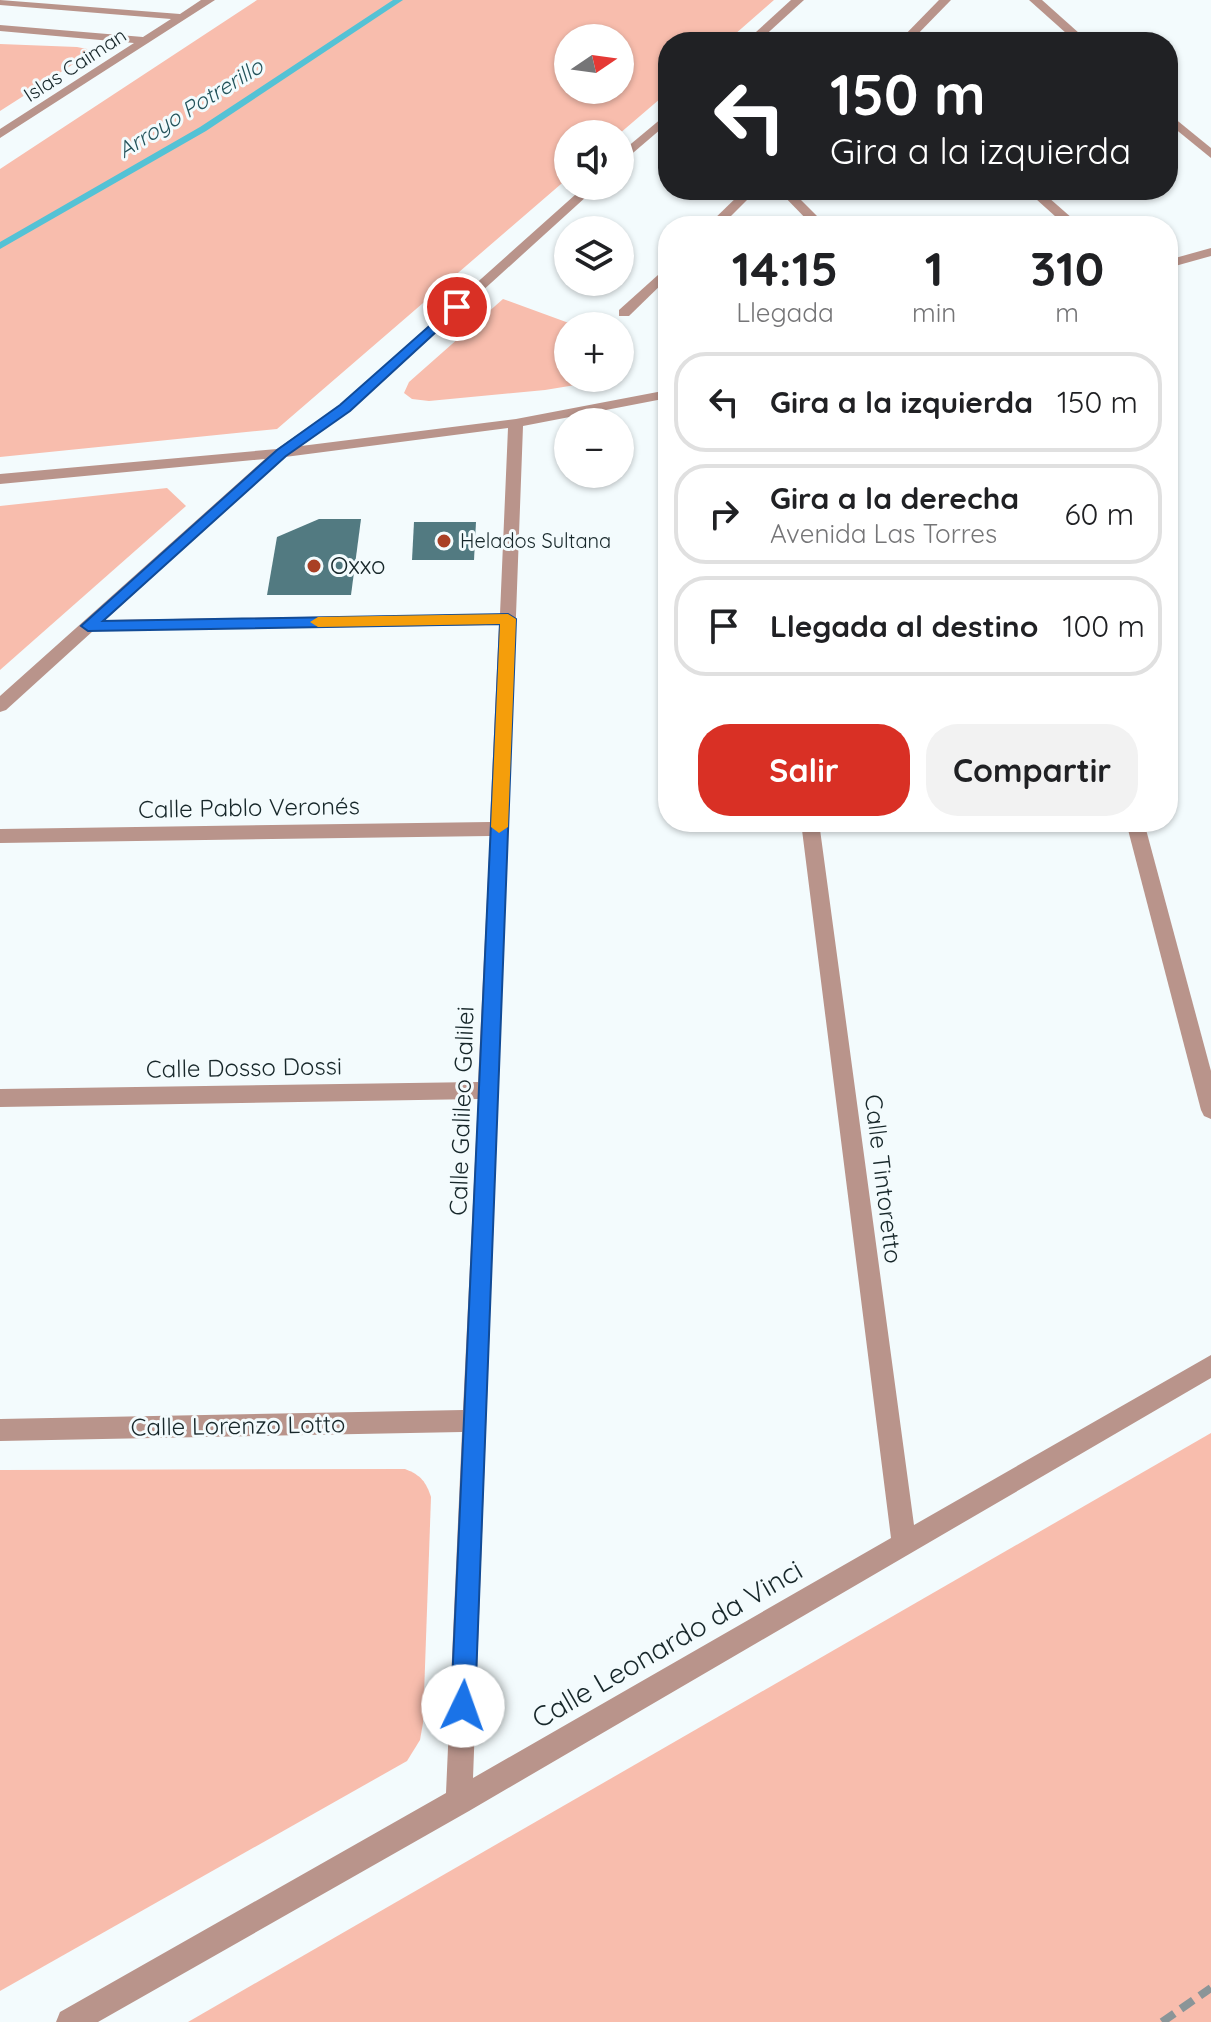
<!DOCTYPE html>
<html lang="es">
<meta charset="utf-8">
<style>
:root{--surface:#fff;--page:#f2f2f2;--text:#202124;--muted:#757577;--line:#e0e0e0;--accent:#d93025}
body{margin:0;font-family:Quicksand,sans-serif;background:var(--page);color:var(--text);height:100vh;display:flex;flex-direction:column;font-size:30px;white-space:nowrap}
*{box-sizing:border-box;margin:0}
p{font-size:26px;color:var(--muted)}
.icon{flex:none;width:44px;height:44px;fill:none;stroke:currentColor;stroke-width:2;stroke-linecap:round;stroke-linejoin:round}
.map{position:relative;flex:1;overflow:hidden}
.details{position:absolute;left:658px;top:216px;width:520px;height:616px;display:flex;flex-direction:column;background:var(--surface);border-radius:32px;box-shadow:0 2px 6px #0004}
.details>*{flex:none}
.hud{position:absolute;left:658px;top:32px;width:520px;height:168px;border-radius:32px;box-shadow:0 2px 6px #0004;background:#202124;color:#fff;overflow:hidden}
.needle{width:52px;rotate:77deg}
.buttons{position:absolute;left:554px;top:24px;display:grid;gap:16px}
.buttons a{display:grid;place-items:center;width:80px;height:80px;border-radius:50%;background:var(--surface);box-shadow:0 2px 6px #0004;font-size:40px}
.pin{position:absolute;display:grid;place-items:center;width:68px;height:68px;color:#fff;margin:-34px;border:4px solid #fff;border-radius:50%;box-shadow:0 2px 8px #0007}
.me{position:absolute;width:88px;margin:-44px;rotate:3deg;stroke-linejoin:round;filter:drop-shadow(0 0 6px #0008)}
.turn{display:flex;align-items:center;gap:28px;height:168px;padding:0 40px;font-size:36px}
.turn .icon{width:104px;height:104px;stroke-width:2.5}
.turn b{display:block;font-size:56px;line-height:68px}
.eta{display:flex;justify-content:space-evenly;align-items:center;height:136px;text-align:center}
.eta b{font-size:48px;font-weight:700;line-height:56px}
.action{display:flex;gap:16px;margin-top:auto;padding:16px 40px}
.action a{flex:1;height:92px;border-radius:32px;background:var(--accent);color:#fff;font-size:32px;font-weight:700;line-height:92px;text-align:center}
.action a+a{background:var(--page);color:var(--text)}
ul{padding:0;list-style:none}
li{display:flex;align-items:center;gap:24px;height:100px;margin:0 16px 12px;padding:0 24px;border:4px solid var(--line);border-radius:32px}
li div{flex:1}
li b{display:block;font-size:30px}
li em{font-style:normal}
.map>svg:first-child{display:block}
.green{fill:#f8bdad;fill-rule:evenodd}
.lines{fill:none;stroke-linecap:round;stroke-linejoin:round}
.stream{fill:#54c2d5;fill-rule:evenodd}
.building{fill:#527a81}
.street{fill:#b9948b;fill-rule:evenodd}
.rail{stroke:#8a9598;stroke-width:8;stroke-dasharray:15 8;stroke-linecap:butt}
.route{fill:#1a73e8;stroke:#114b97;stroke-width:2}
.slow{fill:#f59e0b}
.poi-dot{fill:#a94025;stroke:#f3fbfd;stroke-width:3}
.labels{text-anchor:middle;stroke-width:6;stroke-linejoin:round;paint-order:stroke}
.far-street-label{font-size:20px;fill:#17272a;stroke:#f3fbfd}
.far-poi-label{font-size:20px;fill:#17272a;stroke:#f3fbfd;text-anchor:start}
.far-water-label{font-size:22px;font-style:italic;fill:#24545c;stroke:#f3fbfd}
.poi-label{font-size:24px;fill:#17272a;stroke:#f3fbfd;text-anchor:start}
.street-label{font-size:24px;fill:#17272a;stroke:#f3fbfd}
.near-street-label{font-size:28px;fill:#17272a;stroke:#f3fbfd}
</style>
<div class="map">
<svg width="1211" height="2022" viewBox="0 0 1211 2022">
<rect width="100%" height="100%" fill="#f3fbfd"/>
<!-- green -->
<g class="green">
<path d="M 257,0 L 774,0 L 726,42 L 668,42 L 668,92 L 619,134 L 568,134 L 568,178 L 277,429 L 0,457 L 0,169 ZM 620,38 L 620,90 L 568,90 L 568,38 Z"/>
<path d="M 0,44 L 77,47 L 87,49 L 89,54 L 0,111 Z"/>
<path d="M 503,299 L 577,326 L 568,326 L 568,378 L 618,378 L 545,390 L 429,401 L 412,399 L 404,393 L 409,382 Z"/>
<path d="M 167,488 L 186,506 L 0,670 L 0,506 Z"/>
<path d="M 1211,1433 L 1211,2022 L 188,2022 Z"/>
<path d="M 405,1469 C 421,1475 426,1482 431,1497 L 423,1723 L 420,1740 L 407,1761 L 0,1991 L 0,1470 Z"/>
</g>
<g class="lines">
<!-- stream -->
<path class="stream" d="M 393,0 L 403,0 L 206,131 L 0,249 L 0,242 L 200,127 Z"/>
</g>
<!-- building -->
<g class="building">
<path d="M 319,519 L 361,519 L 351,595 L 267,595 L 277,537 Z"/>
<path d="M 414,522 L 476,522 L 474,560 L 412,560 Z"/>
</g>
<g class="lines">
<!-- street -->
<g class="street">
<path d="M 0,0 L 180,14 L 201,0 L 215,0 L 0,138 L 0,129 L 134,43 L 0,31 L 0,25 L 143,37 L 171,19 L 0,5 Z"/>
<path d="M 791,0 L 804,0 L 758,42 L 745,42 Z"/>
<path d="M 939,0 L 951,0 L 910,42 L 898,42 Z"/>
<path d="M 1029,0 L 1042,0 L 1089,42 L 1076,42 Z"/>
<path d="M 668,113 L 668,123 L 620,164 L 620,153 Z"/>
<path d="M 1168,113 L 1211,148 L 1211,158 L 1168,123 Z"/>
<path d="M 585,186 L 598,186 L 350,411 L 301,446 L 516,419 L 668,390 L 668,398 L 523,426 L 473,1778 L 891,1538 L 801,822 L 819,822 L 914,1525 L 1211,1355 L 1211,1378 L 469,1811 L 98,2022 L 56,2022 L 60,2012 L 446,1793 L 462,1432 L 0,1441 L 0,1419 L 463,1410 L 478,1099 L 0,1107 L 0,1089 L 478,1082 L 490,836 L 0,843 L 0,829 L 490,822 L 499,625 L 93,631 L 6,710 L 0,712 L 0,696 L 265,459 L 0,484 L 0,474 L 277,449 L 340,405 ZM 508,428 L 500,614 L 105,620 L 285,457 Z"/>
<path d="M 744,190 L 757,190 L 721,226 L 707,226 Z"/>
<path d="M 778,190 L 791,190 L 827,226 L 813,226 Z"/>
<path d="M 1026,190 L 1040,190 L 1081,226 L 1066,226 Z"/>
<path d="M 1211,248 L 1211,256 L 1168,268 L 1168,260 Z"/>
<path d="M 668,266 L 668,278 L 629,316 L 619,316 L 619,310 Z"/>
<path d="M 1126,822 L 1144,822 L 1211,1071 L 1211,1119 L 1204,1116 L 1201,1110 Z"/>
</g>
<!-- rail -->
<path class="rail" d="M 1162,2022 L 1211,1988"/>
</g>
<!-- route -->
<path class="route" d="M 453,305 L 463,307 L 350,411 L 286,456 L 103,621 L 508,614 L 516,619 L 475,1706 L 472,1714 L 463,1718 L 455,1714 L 451,1706 L 500,624 L 88,631 L 81,626 L 277,450 L 340,405 Z"/>
<!-- slow -->
<path class="slow" d="M 508,614 L 516,619 L 508,827 L 499,833 L 491,827 L 500,624 L 318,627 L 310,622 L 318,617 Z"/>
<!-- markers -->
<g class="poi-dot">
<circle cx="444" cy="541" r="8"/>
<circle cx="314" cy="566" r="8"/>
</g>
<g class="labels">
<!-- far-street labels -->
<g class="far-street-label">
<text transform="translate(75 65) rotate(-33)" y="7">Islas Caiman</text>
</g>
<!-- far-poi labels -->
<g class="far-poi-label">
<text x="460" y="548">Helados Sultana</text>
</g>
<!-- far-water labels -->
<g class="far-water-label">
<text transform="translate(190 108) rotate(-32)" y="8">Arroyo Potrerillo</text>
</g>
<!-- poi labels -->
<g class="poi-label">
<text x="330" y="574">Oxxo</text>
</g>
<!-- street labels -->
<g class="street-label">
<text transform="translate(249 808) rotate(-1)" y="8">Calle Pablo Veronés</text>
<text transform="translate(244 1068) rotate(-1)" y="8">Calle Dosso Dossi</text>
<text transform="translate(462 1111) rotate(-88)" y="8">Calle Galileo Galilei</text>
<text transform="translate(883 1179) rotate(83)" y="8">Calle Tintoretto</text>
<text transform="translate(238 1426) rotate(-1)" y="8">Calle Lorenzo Lotto</text>
</g>
<!-- near-street labels -->
<g class="near-street-label">
<text transform="translate(667 1644) rotate(-30)" y="10">Calle Leonardo da Vinci</text>
</g>
</g>
</svg>
<div class="buttons">
<a><svg class="needle" viewBox="-14 -14 28 28"><path d="M0-13l5 13h-10z" fill="#e53935"/><path d="M0 13l5-13h-10z" fill="#757577"/></svg></a>
<a><svg class="icon" aria-label="sound" viewBox="0 0 24 24"><path d="M4 9h4l5-4v14l-5-4H4zM17 9q2 3 0 6"/></svg></a>
<a><svg class="icon" aria-label="layers" viewBox="0 0 24 24"><path d="M12 4l9 5-9 5-9-5zM3 14l9 5 9-5"/></svg></a>
<a>+</a>
<a>−</a>
</div>
<div class="pin" style="left:457px;top:307px;background:#d93025"><svg class="icon" aria-label="arrive" viewBox="0 0 24 24"><path d="M6 21V4h12l-3 4 3 4H6"/></svg></div>
<svg class="me" style="left:463px;top:1706px" viewBox="-20 -20 40 40"><circle r="19" fill="#fff"/><path d="M0-13L10 11 0 6-10 11z" fill="#1a73e8"/></svg>
<div class="hud">
<div class="turn"><svg class="icon" aria-label="left" viewBox="0 0 24 24"><path d="M17 20v-9H6M10 6l-5 5 5 5"/></svg><div><b>150 m</b>Gira a la izquierda</div></div>
</div>
<section class="details">
<div class="eta">
<div><b>14:15</b><p>Llegada</p></div>
<div><b>1</b><p>min</p></div>
<div><b>310</b><p>m</p></div>
</div>
<ul>
<li><svg class="icon" aria-label="left" viewBox="0 0 24 24"><path d="M17 20v-9H6M10 6l-5 5 5 5"/></svg><div><b>Gira a la izquierda</b></div><em>150 m</em></li>
<li><svg class="icon" aria-label="right" viewBox="0 0 24 24"><path d="M7 20v-9h11M14 6l5 5-5 5"/></svg><div><b>Gira a la derecha</b><p>Avenida Las Torres</p></div><em>60 m</em></li>
<li><svg class="icon" aria-label="arrive" viewBox="0 0 24 24"><path d="M6 21V4h12l-3 4 3 4H6"/></svg><div><b>Llegada al destino</b></div><em>100 m</em></li>
</ul>
<div class="action"><a>Salir</a><a>Compartir</a></div>
</section>
</div>
